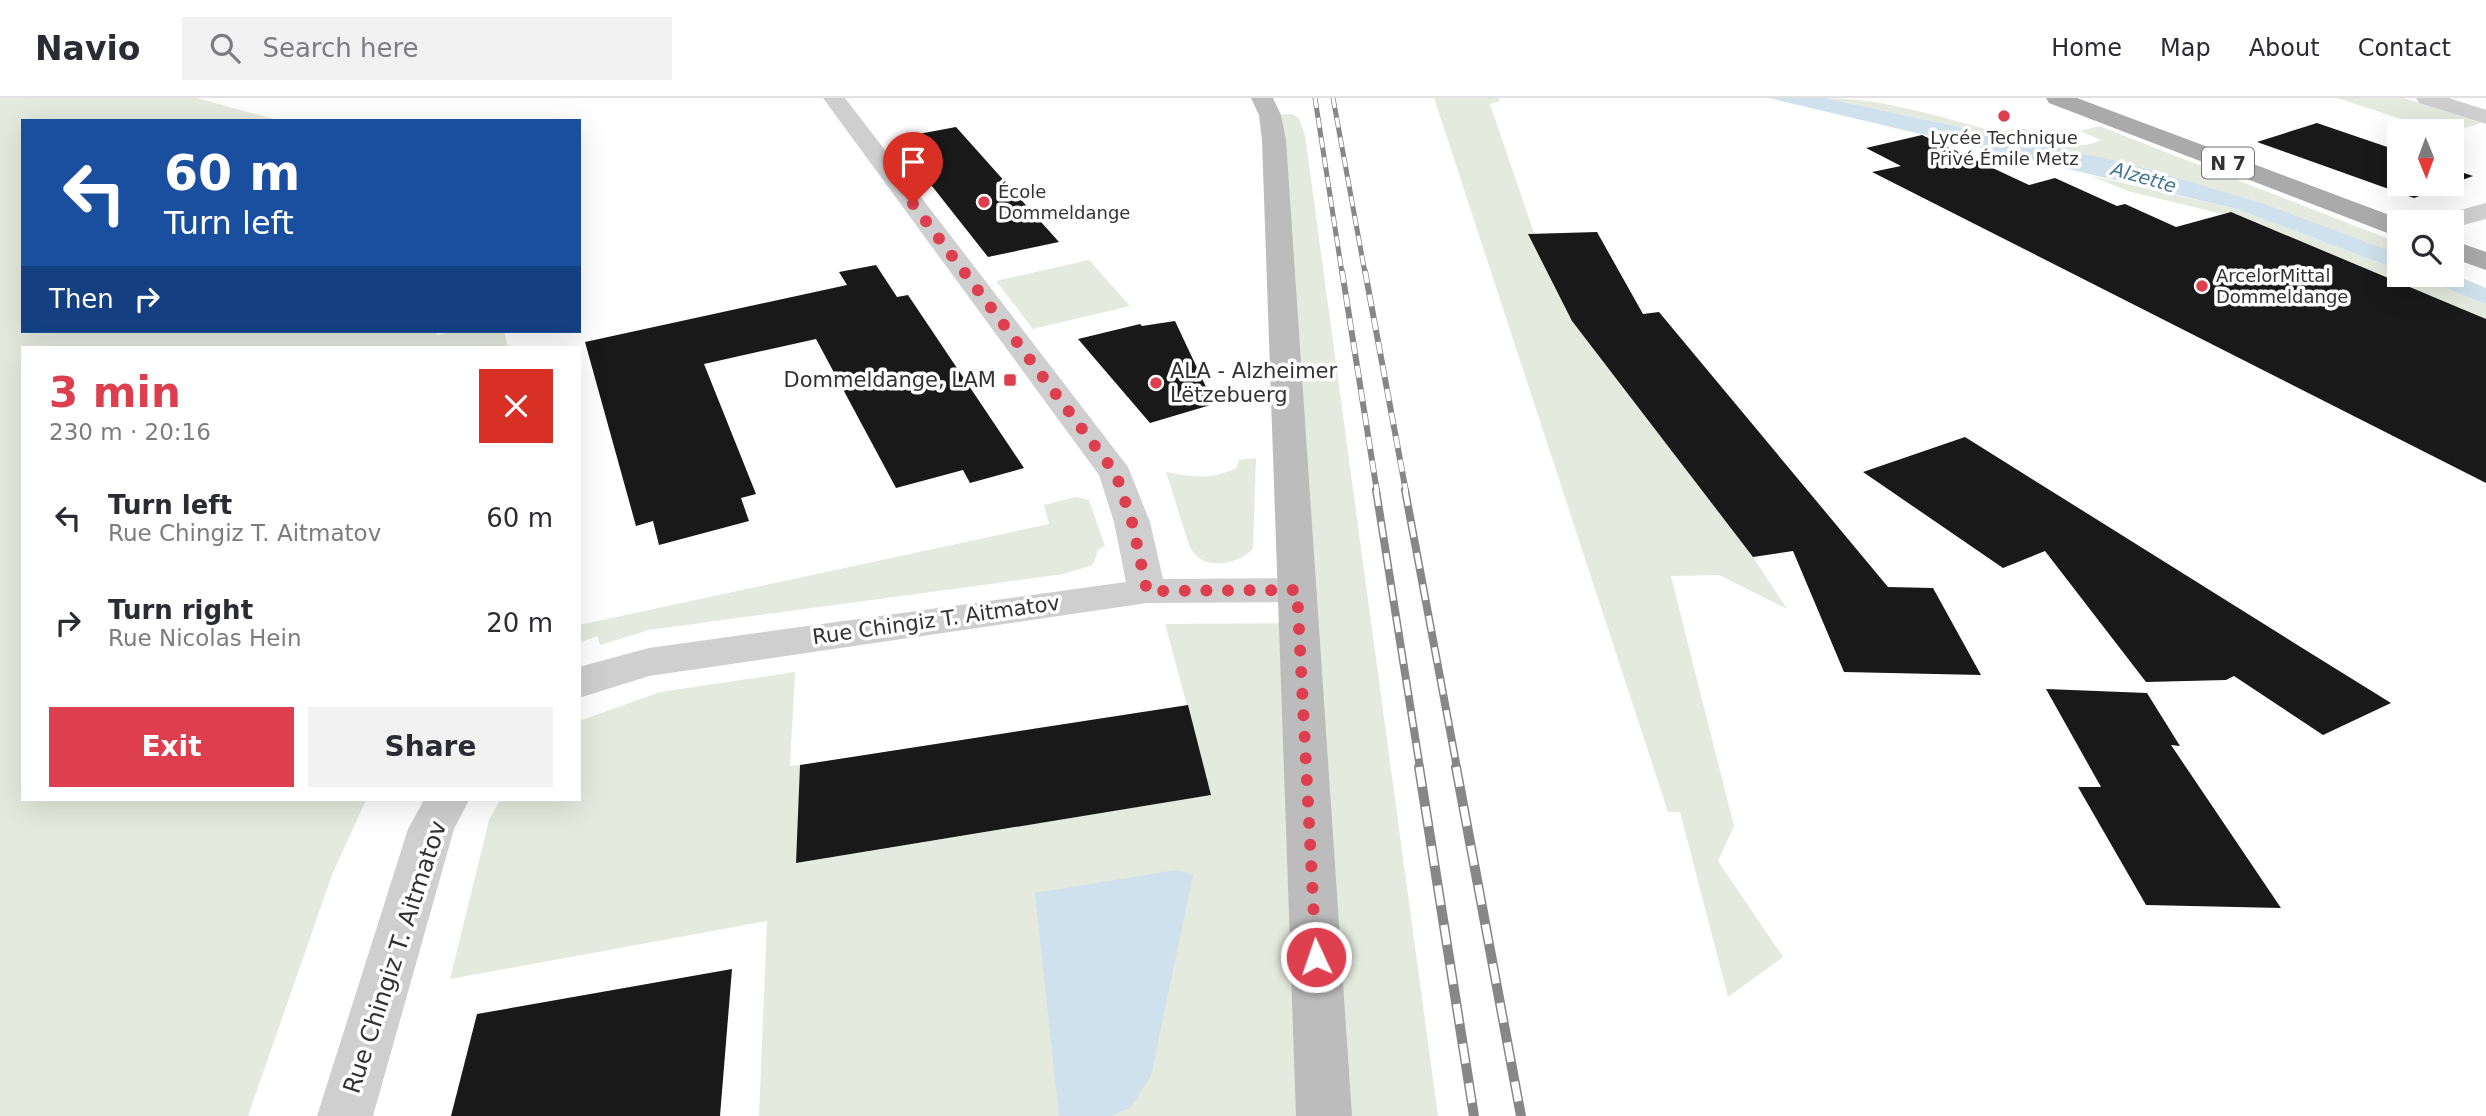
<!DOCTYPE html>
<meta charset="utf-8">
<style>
:root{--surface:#fff;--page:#f2f2f3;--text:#2b2b33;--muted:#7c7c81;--line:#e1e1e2;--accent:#dd3f4f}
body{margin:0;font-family:"DejaVu Sans",sans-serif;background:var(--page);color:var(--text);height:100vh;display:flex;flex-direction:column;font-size:26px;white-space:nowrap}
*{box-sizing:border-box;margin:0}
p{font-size:23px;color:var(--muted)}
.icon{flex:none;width:38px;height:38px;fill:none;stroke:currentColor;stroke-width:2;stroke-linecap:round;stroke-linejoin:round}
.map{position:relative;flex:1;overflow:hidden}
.sheet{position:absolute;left:21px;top:248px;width:560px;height:455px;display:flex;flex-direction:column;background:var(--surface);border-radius:0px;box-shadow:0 7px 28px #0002}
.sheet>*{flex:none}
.guide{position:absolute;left:21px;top:21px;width:560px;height:214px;border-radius:0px;box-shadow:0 7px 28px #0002;background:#1a4fa0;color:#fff;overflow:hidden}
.needle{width:46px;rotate:179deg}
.controls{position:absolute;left:2387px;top:21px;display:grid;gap:14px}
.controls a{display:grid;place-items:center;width:77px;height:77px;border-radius:0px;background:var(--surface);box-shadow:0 7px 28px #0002;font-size:35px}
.pin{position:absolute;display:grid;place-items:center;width:60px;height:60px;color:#fff;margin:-72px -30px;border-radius:50% 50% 50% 0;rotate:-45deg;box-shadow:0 0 7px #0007}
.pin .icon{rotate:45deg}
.me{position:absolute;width:77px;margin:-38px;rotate:357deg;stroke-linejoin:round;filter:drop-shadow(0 0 5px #0008)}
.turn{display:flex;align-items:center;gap:24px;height:147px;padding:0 28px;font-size:32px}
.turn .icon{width:91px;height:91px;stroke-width:2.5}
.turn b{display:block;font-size:49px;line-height:60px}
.then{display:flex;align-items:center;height:66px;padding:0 28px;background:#0003;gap:14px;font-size:26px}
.round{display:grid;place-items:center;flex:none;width:74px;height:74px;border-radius:0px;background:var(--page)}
.summary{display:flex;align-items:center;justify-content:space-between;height:119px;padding:0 28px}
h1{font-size:42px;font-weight:800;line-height:52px;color:var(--accent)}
.primary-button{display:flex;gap:14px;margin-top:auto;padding:14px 28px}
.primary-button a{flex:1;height:80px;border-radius:0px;background:var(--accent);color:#fff;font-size:28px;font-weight:800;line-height:80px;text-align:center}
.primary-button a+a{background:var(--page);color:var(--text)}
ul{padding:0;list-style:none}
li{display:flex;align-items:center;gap:21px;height:105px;padding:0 28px}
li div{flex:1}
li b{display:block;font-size:26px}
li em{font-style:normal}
header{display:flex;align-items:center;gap:42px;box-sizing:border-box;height:98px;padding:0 35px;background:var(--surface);border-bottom:2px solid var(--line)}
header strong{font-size:33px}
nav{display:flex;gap:38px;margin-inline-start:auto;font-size:24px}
.search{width:490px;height:63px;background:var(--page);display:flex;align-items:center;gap:18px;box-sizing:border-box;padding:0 24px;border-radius:0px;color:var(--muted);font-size:26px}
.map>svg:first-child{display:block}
.green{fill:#e5eade}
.water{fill:#cfe1ec}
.building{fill:#191919}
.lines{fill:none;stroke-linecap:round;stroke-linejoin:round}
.street{fill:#cfcfcf;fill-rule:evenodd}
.secondary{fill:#bcbcbc;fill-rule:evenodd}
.primary{fill:#aaa;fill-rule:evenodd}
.rail-far3-casing{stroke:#878787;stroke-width:5}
.rail-far2-casing{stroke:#878787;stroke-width:6}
.rail-far1-casing{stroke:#878787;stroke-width:8}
.rail-casing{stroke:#878787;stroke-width:10}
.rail-far3{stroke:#fff;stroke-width:3.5;stroke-dasharray:10;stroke-linecap:butt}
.rail-far2{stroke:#fff;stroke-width:4.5;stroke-dasharray:12;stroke-linecap:butt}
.rail-far1{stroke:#fff;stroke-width:5;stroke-dasharray:16;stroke-linecap:butt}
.rail{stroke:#fff;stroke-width:7;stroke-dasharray:20;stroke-linecap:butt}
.route{stroke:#dd3f4f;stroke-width:12;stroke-dasharray:0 21.6}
.poi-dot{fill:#dd3f4f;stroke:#fff;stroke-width:2.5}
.labels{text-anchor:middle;stroke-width:7;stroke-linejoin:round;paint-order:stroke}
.far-poi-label{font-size:18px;fill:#323232;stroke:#fff;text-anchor:start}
.shield{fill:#fff;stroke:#707070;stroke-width:2}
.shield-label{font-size:19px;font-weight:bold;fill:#323232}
.far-water-label{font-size:19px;font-style:italic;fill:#437591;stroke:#fff}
.poi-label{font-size:21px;fill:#323232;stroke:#fff;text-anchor:start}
.street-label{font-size:21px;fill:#323232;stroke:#fff}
.near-street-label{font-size:24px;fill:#323232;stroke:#fff}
</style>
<header>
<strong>Navio</strong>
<div class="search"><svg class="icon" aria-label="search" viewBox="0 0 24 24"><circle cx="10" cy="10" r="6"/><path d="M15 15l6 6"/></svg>Search here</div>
<nav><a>Home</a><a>Map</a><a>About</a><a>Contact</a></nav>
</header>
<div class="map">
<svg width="2486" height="1018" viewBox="0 0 2486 1018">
<rect width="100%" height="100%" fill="#fff"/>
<!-- green -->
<g class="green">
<path d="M 0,0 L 197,0 L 281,23 L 23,23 L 23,233 L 436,233 L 437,237 L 455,233 L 504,233 L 508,250 L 23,250 L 23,702 L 366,702 L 332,777 L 248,1018 L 0,1018 Z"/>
<path d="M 1434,0 L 1498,0 L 1501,3 L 1490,6 L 1534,135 L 1529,136 L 1572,223 L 1753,459 L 1787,511 L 1719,477 L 1671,478 L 1734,728 L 1718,763 L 1783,859 L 1728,899 L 1680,714 L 1668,714 Z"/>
<path d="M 1824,0 C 1884,0 1943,20 2001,35 C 2022,22 2059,43 2081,47 C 2087,48 2095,44 2101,42 L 2080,33 L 2099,28 L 2399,145 L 2399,156 L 2262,105 L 2127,65 Z"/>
<path d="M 2337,0 L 2404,0 L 2481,25 L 2452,34 L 2438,33 Z"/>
<path d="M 1292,16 L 1299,20 L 1305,37 L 1438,1018 L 759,1018 L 767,823 L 450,881 L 489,722 L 500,702 L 579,702 L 579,623 L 660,594 L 795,574 L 790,668 L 800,667 L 797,765 L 1211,697 L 1165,526 L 1298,525 L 1270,17 Z"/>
<path d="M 2091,78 L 2237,111 L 2399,172 L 2399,177 L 2412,177 L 2486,206 L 2486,221 L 2232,114 L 2222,116 L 2128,93 Z"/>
<path d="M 1089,162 L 1130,208 L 1033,231 L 996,183 Z"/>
<path d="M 1256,360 L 1253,451 C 1236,468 1200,474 1189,447 L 1166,374 C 1192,379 1212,382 1236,370 L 1239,362 Z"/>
<path d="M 1076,399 L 1089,402 L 1105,448 L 1098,452 L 1093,467 L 1064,476 L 649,532 L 600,547 L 597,538 L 579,545 L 579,527 L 1049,426 L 1044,407 Z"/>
</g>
<!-- water -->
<g class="water">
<path d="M 1769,0 L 1824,0 L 2127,65 L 2262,105 L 2399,156 L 2399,172 L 2237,111 Z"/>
<path d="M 2452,176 L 2486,190 L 2486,206 L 2412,177 Z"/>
<path d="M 1176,772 L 1193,777 L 1151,978 L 1130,1010 L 1110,1018 L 1059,1018 L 1035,795 Z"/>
</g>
<!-- building -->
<g class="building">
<path d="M 2317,25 L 2399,53 L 2399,86 L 2452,86 L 2452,71 L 2473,78 L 2414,100 L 2257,44 Z"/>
<path d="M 956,29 L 1059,144 L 988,159 L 913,64 L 917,63 L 897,40 Z"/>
<path d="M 1922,37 L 2029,87 L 2055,80 L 2117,108 L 2125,106 L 2176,129 L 2231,114 L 2486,221 L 2486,385 L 1872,74 L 1901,68 L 1866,50 Z"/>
<path d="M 1597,134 L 1643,216 L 1659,214 L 1888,489 L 1933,490 L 1981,577 L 1844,574 L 1793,453 L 1753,459 L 1572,223 L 1528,136 Z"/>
<path d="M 876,167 L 897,199 L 908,197 L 1024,370 L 970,385 L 963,372 L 896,390 L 816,241 L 704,266 L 756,396 L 741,400 L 749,423 L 659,447 L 653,423 L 636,428 L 585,244 L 847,187 L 839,174 Z"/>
<path d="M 1175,223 L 1214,306 L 1150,325 L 1078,241 L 1140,226 L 1142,228 Z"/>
<path d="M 1965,339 L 2299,548 L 2391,605 L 2323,637 L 2234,578 L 2226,582 L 2146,584 L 2045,453 L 2003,470 L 1863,374 Z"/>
<path d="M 2046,591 L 2147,595 L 2180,648 L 2171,647 L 2281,810 L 2146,807 L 2078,689 L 2101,689 Z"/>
<path d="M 1188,607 L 1211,697 L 796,765 L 800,667 Z"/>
<path d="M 732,871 L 720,1018 L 451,1018 L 477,916 Z"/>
</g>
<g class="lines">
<!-- street -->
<g class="street">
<path d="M 823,0 L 845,0 L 1128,369 L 1150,424 L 1163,481 L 1297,480 L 1310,483 L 1316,492 L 1310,501 L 1297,504 L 1147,505 L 649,578 L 579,600 L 579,569 L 649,550 L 1126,484 L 1114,424 L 1099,377 Z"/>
<path d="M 2416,0 L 2449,0 L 2486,12 L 2486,26 L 2419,5 Z"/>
<path d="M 2486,105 L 2486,121 L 2452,130 L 2452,124 L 2430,124 L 2434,119 Z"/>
<path d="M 424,702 L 469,702 L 454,731 L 373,1018 L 317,1018 L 408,731 Z"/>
</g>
<!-- secondary -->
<path class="secondary" d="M 1251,0 L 1273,0 L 1281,17 L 1286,42 L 1352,1018 L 1296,1018 L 1262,42 L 1259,17 Z"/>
<!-- primary -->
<g class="primary">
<path d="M 2046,0 L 2077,0 L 2408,124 L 2399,124 L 2399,138 L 2390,136 L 2049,5 Z"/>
<path d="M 2452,142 L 2486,154 L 2486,172 L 2452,160 Z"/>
</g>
<!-- rail-far3 casing -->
<g class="rail-far3-casing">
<g id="rail-far3">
<path d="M 1315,0 L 1342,175"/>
<path d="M 1333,0 L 1365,175"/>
</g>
</g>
<!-- rail-far2 casing -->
<g class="rail-far2-casing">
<g id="rail-far2">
<path d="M 1342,173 L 1377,394"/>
<path d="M 1365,173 L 1406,394"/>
</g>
</g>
<!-- rail-far1 casing -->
<g class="rail-far1-casing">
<g id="rail-far1">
<path d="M 1376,392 L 1420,670"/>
<path d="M 1405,392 L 1457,670"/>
</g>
</g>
<!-- rail casing -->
<g class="rail-casing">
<g id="rail">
<path d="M 1419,669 L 1474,1018"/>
<path d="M 1456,669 L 1521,1018"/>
</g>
</g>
<!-- rail-far3 -->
<use href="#rail-far3" class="rail-far3"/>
<!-- rail-far2 -->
<use href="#rail-far2" class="rail-far2"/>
<!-- rail-far1 -->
<use href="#rail-far1" class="rail-far1"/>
<!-- rail -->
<use href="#rail" class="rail"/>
</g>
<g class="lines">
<!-- route -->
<path class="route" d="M 913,106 L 1116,376 L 1132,424 L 1147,493 L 1297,492 L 1316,859"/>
</g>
<!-- markers -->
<g class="poi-dot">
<circle cx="2004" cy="18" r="7"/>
<circle cx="984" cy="104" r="7"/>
<circle cx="2202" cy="188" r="7"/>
<rect x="1003" y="275" width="14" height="14" rx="3.5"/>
<circle cx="1156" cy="285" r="7"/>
</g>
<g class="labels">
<!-- far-poi labels -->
<g class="far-poi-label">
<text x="2004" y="46" text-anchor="middle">Lycée Technique<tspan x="2004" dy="21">Privé Émile Metz</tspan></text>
<text x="998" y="100">École<tspan x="998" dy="21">Dommeldange</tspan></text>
<text x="2216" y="184">ArcelorMittal<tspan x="2216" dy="21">Dommeldange</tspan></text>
</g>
<!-- shield labels -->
<rect class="shield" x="2202" y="49.5" width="52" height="31" rx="5"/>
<g class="shield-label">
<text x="2228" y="72">N 7</text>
</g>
<!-- far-water labels -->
<g class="far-water-label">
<text transform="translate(2144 79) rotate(16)" y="7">Alzette</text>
</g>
<!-- poi labels -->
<g class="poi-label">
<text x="1170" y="280">ALA - Alzheimer<tspan x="1170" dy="24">Lëtzebuerg</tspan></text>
<text x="996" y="289" text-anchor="end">Dommeldange, LAM</text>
</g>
<!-- street labels -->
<g class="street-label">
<text transform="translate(936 522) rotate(-8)" y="7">Rue Chingiz T. Aitmatov</text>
</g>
<!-- near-street labels -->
<g class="near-street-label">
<text transform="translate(395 859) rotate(-72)" y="8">Rue Chingiz T. Aitmatov</text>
</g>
</g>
</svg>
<div class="controls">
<a><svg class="needle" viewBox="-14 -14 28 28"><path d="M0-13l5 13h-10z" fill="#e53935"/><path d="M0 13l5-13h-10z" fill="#7c7c81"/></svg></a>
<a><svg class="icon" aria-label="search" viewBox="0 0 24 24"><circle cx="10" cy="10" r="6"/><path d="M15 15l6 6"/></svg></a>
</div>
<div class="pin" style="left:913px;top:106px;background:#d93025"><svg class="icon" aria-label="arrive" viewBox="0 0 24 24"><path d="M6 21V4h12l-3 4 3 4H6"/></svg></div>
<svg class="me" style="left:1316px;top:859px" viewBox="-20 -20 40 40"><circle r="17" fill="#dd3f4f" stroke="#fff" stroke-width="3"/><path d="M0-11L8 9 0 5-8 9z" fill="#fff"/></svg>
<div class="guide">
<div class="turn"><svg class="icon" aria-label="left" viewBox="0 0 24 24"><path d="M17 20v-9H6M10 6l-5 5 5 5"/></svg><div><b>60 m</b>Turn left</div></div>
<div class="then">Then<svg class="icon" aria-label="right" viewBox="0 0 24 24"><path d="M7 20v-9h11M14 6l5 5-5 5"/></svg></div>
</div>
<section class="sheet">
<div class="summary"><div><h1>3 min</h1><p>230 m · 20:16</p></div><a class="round" style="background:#d93025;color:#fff"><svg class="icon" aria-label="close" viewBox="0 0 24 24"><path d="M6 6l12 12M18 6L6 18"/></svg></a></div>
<ul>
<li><svg class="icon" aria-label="left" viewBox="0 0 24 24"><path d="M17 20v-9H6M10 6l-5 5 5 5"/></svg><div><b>Turn left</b><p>Rue Chingiz T. Aitmatov</p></div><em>60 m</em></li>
<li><svg class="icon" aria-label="right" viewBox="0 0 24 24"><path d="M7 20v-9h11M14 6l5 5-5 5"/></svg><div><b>Turn right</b><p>Rue Nicolas Hein</p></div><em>20 m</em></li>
</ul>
<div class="primary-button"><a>Exit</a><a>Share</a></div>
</section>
</div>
